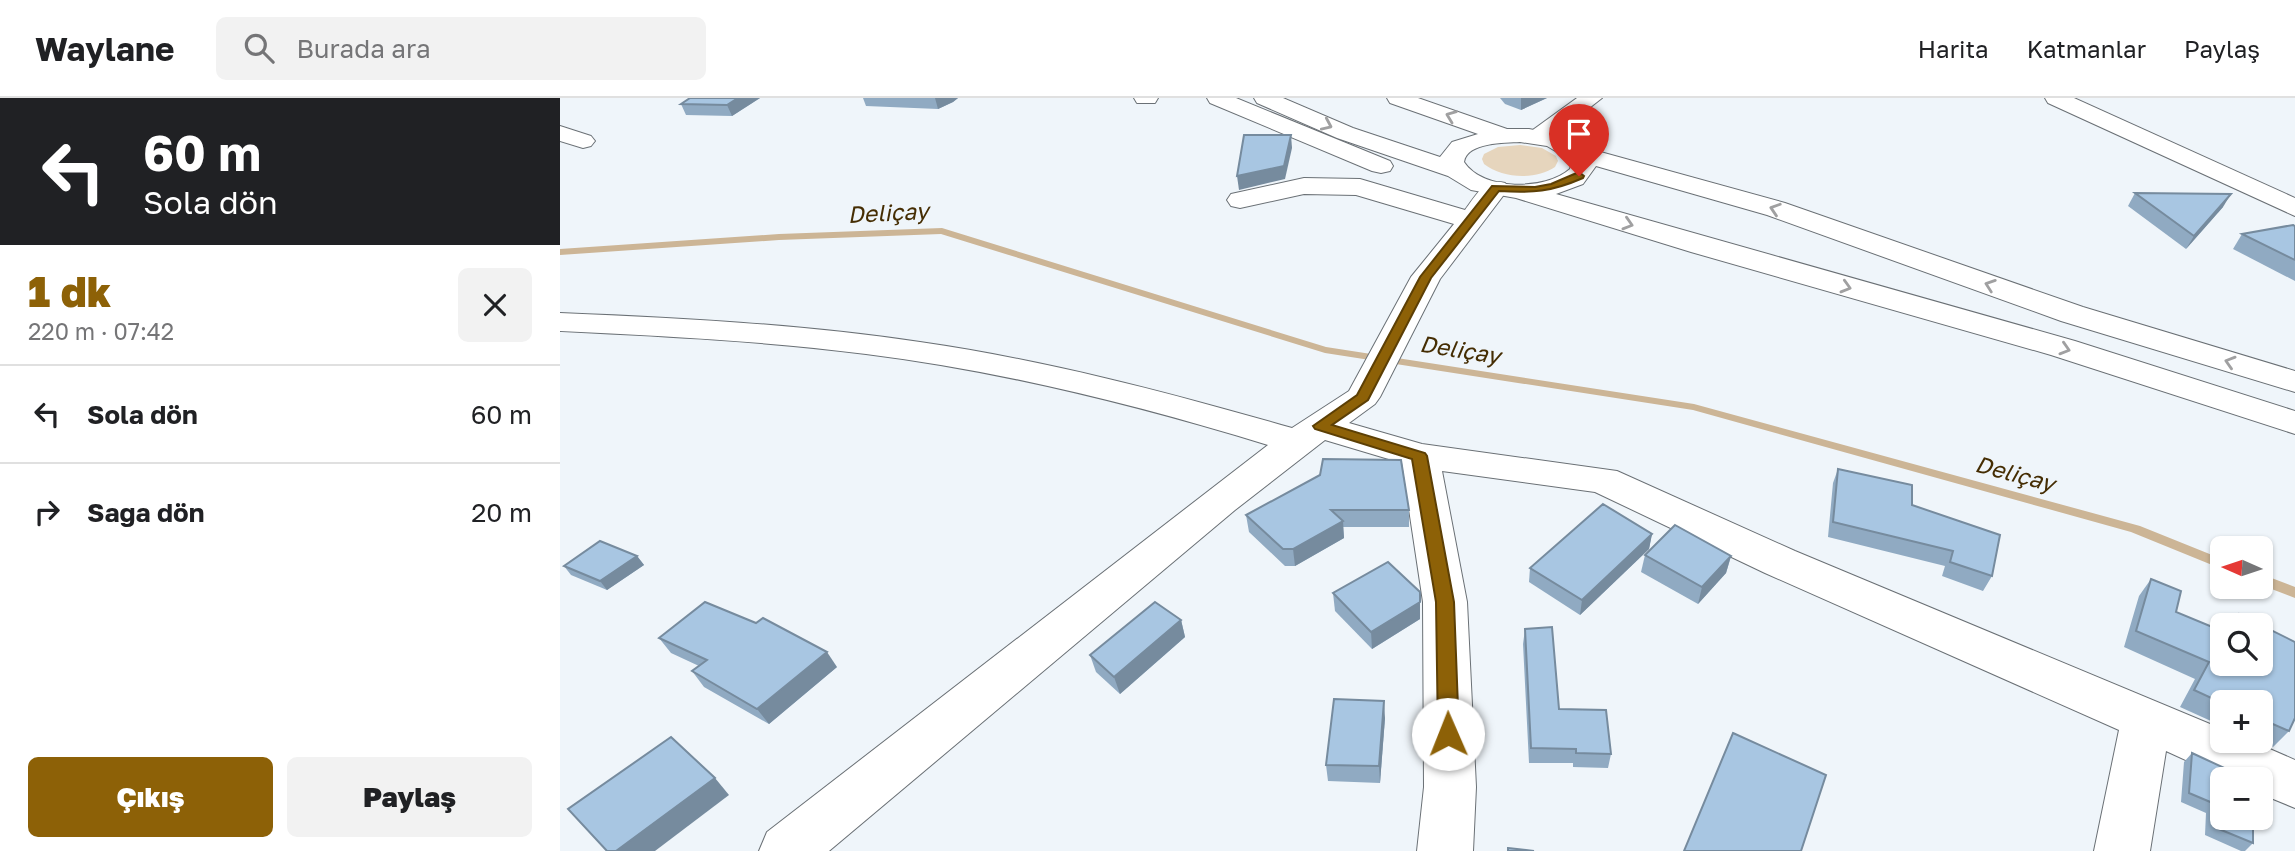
<!DOCTYPE html>
<html lang="tr">
<meta charset="utf-8">
<style>
:root{--surface:#fff;--page:#f2f2f2;--text:#202124;--muted:#757577;--line:#e0e0e0;--accent:#8d6107}
body{margin:0;font-family:"Golos Text",sans-serif;background:var(--page);color:var(--text);height:100vh;display:flex;flex-direction:column;font-size:26px;white-space:nowrap}
*{box-sizing:border-box;margin:0}
p{font-size:23px;color:var(--muted)}
.icon{flex:none;width:38px;height:38px;fill:none;stroke:currentColor;stroke-width:2;stroke-linecap:round;stroke-linejoin:round}
.map{position:relative;flex:1;overflow:hidden}
.sheet{display:flex;flex-direction:column;background:var(--surface);width:560px}
.sheet>*{flex:none}
.guide{background:#202124;color:#fff;overflow:hidden}
.needle{width:46px;rotate:273deg}
.buttons{position:absolute;left:1650px;top:438px;display:grid;gap:14px}
.buttons a{display:grid;place-items:center;width:63px;height:63px;border-radius:10px;background:var(--surface);box-shadow:0 2px 5px #0004;font-size:35px}
.pin{position:absolute;display:grid;place-items:center;width:60px;height:60px;color:#fff;margin:-72px -30px;border-radius:50% 50% 50% 0;rotate:-45deg;box-shadow:0 0 7px #0007}
.pin .icon{rotate:45deg}
.me{position:absolute;width:77px;margin:-38px;rotate:359deg;stroke-linejoin:round;filter:drop-shadow(0 0 5px #0008)}
.turn{display:flex;align-items:center;gap:24px;height:147px;padding:0 28px;font-size:32px}
.turn .icon{width:91px;height:91px;stroke-width:2.5}
.turn b{display:block;font-size:49px;line-height:60px}
.round{display:grid;place-items:center;flex:none;width:74px;height:74px;border-radius:10px;background:var(--page)}
.overview{display:flex;align-items:center;justify-content:space-between;height:119px;padding:0 28px}
h1{font-size:42px;font-weight:800;line-height:52px;color:var(--accent)}
.cta{display:flex;gap:14px;margin-top:auto;padding:14px 28px}
.cta a{flex:1;height:80px;border-radius:10px;background:var(--accent);color:#fff;font-size:28px;font-weight:800;line-height:80px;text-align:center}
.cta a+a{background:var(--page);color:var(--text)}
ul{padding:0;list-style:none}
li{display:flex;align-items:center;gap:21px;height:98px;padding:0 28px;border-top:2px solid var(--line)}
li div{flex:1}
li b{display:block;font-size:26px}
li em{font-style:normal}
header{display:flex;align-items:center;gap:42px;box-sizing:border-box;height:98px;padding:0 35px;background:var(--surface);border-bottom:2px solid var(--line)}
header strong{font-size:33px}
nav{display:flex;gap:38px;margin-inline-start:auto;font-size:24px}
.search{width:490px;height:63px;background:var(--page);display:flex;align-items:center;gap:18px;box-sizing:border-box;padding:0 24px;border-radius:10px;color:var(--muted);font-size:26px}
main{display:flex;flex:1;min-height:0}
.map>svg:first-child{display:block}
.green{fill:#e6d5bd}
.lines{fill:none;stroke-linecap:round;stroke-linejoin:round}
.stream{fill:#ccb596;fill-rule:evenodd}
.minor-casing{stroke:#6a7075;stroke-width:2}
.highway-casing{stroke:#6a7075;stroke-width:2}
.minor{fill:#fff;fill-rule:evenodd}
.highway{fill:#fff;fill-rule:evenodd}
.wall{fill:#90aac2}
.shaded-wall{fill:#768b9e}
.building{fill:#a8c6e2;stroke:#768b9e;stroke-width:2}
.oneway{stroke:#a0a0a1}
.route{fill:#8d6107;stroke:#5c3f05;stroke-width:2}
.labels{text-anchor:middle;stroke-width:5;stroke-linejoin:round;paint-order:stroke}
.water-label{font-size:23px;font-style:italic;fill:#452d03;stroke:#eff5fa}
</style>
<header>
<strong>Waylane</strong>
<div class="search"><svg class="icon" aria-label="search" viewBox="0 0 24 24"><circle cx="10" cy="10" r="6"/><path d="M15 15l6 6"/></svg>Burada ara</div>
<nav><a>Harita</a><a>Katmanlar</a><a>Paylaş</a></nav>
</header>
<main>
<section class="sheet">
<div class="guide">
<div class="turn"><svg class="icon" aria-label="left" viewBox="0 0 24 24"><path d="M17 20v-9H6M10 6l-5 5 5 5"/></svg><div><b>60 m</b>Sola dön</div></div>
</div>
<div class="overview"><div><h1>1 dk</h1><p>220 m · 07:42</p></div><a class="round"><svg class="icon" aria-label="close" viewBox="0 0 24 24"><path d="M6 6l12 12M18 6L6 18"/></svg></a></div>
<ul>
<li><svg class="icon" aria-label="left" viewBox="0 0 24 24"><path d="M17 20v-9H6M10 6l-5 5 5 5"/></svg><div><b>Sola dön</b></div><em>60 m</em></li>
<li><svg class="icon" aria-label="right" viewBox="0 0 24 24"><path d="M7 20v-9h11M14 6l5 5-5 5"/></svg><div><b>Sağa dön</b></div><em>20 m</em></li>
</ul>
<div class="cta"><a>Çıkış</a><a>Paylaş</a></div>
</section>
<div class="map">
<svg width="1735" height="753" viewBox="0 0 1735 753">
<rect width="100%" height="100%" fill="#eff5fa"/>
<!-- green -->
<path class="green" d="M 960,47 L 982,50 L 996,58 L 998,63 L 995,69 C 976,82 943,81 924,66 L 922,61 L 924,56 L 938,49 Z"/>
<g class="lines">
<!-- stream -->
<g class="stream">
<path d="M 382,130 L 766,249 L 1134,306 L 1580,428 L 1662,461 L 1662,471 L 1571,434 L 1133,312 L 765,255 L 381,136 L 219,142 L 0,157 L 0,151 L 219,136 Z"/>
<path d="M 1701,476 L 1735,489 L 1735,500 L 1701,487 Z"/>
</g>
<!-- minor casing -->
<g class="minor-casing">
<g id="minor">
<path d="M 574,0 L 598,0 L 595,5 L 577,5 Z"/>
<path d="M 647,0 L 676,0 L 830,63 L 833,68 L 830,73 L 821,75 L 812,73 L 650,5 Z"/>
<path d="M 1017,0 L 1042,0 L 986,44 L 970,44 L 966,39 L 970,34 Z"/>
<path d="M 1485,0 L 1514,0 L 1735,100 L 1735,118 L 1488,5 Z"/>
<path d="M 0,28 L 31,38 L 35,43 L 31,48 L 23,50 L 0,43 Z"/>
<path d="M 744,80 L 800,81 L 905,112 C 916,98 924,79 945,85 L 949,90 L 880,181 L 820,299 L 815,306 L 789,325 L 862,346 L 1057,373 L 1235,453 L 1662,631 L 1662,642 L 1689,642 L 1735,662 L 1735,710 L 1701,696 L 1701,681 L 1667,681 L 1606,653 L 1590,753 L 1534,753 L 1559,632 L 1205,475 L 1035,394 L 882,373 L 907,504 L 916,689 L 913,753 L 857,753 L 864,689 L 863,504 L 842,365 L 765,342 L 675,412 L 269,753 L 199,753 L 207,734 L 708,347 C 577,307 443,273 306,256 C 205,243 102,238 0,233 L 0,215 C 120,220 241,226 360,244 C 486,262 610,295 732,330 L 789,293 L 851,179 L 894,126 L 796,97 L 744,96 L 680,110 L 671,108 L 667,102 L 671,96 Z"/>
</g>
</g>
<!-- highway casing -->
<g class="highway-casing">
<path id="highway" d="M 694,0 L 723,0 L 793,30 L 880,59 L 892,44 L 918,36 L 830,5 L 827,0 L 858,0 L 947,31 L 969,31 L 1004,38 L 1026,50 L 1225,105 L 1523,209 L 1735,273 L 1735,294 L 1501,223 L 1207,117 L 1036,68 L 1023,86 L 996,96 L 1515,243 L 1735,313 L 1735,336 L 1491,257 L 1131,154 L 956,100 L 911,92 L 888,78 L 777,40 L 697,5 ZM 960,44 L 987,48 L 1012,63 L 1010,71 C 985,93 923,93 904,64 C 907,44 945,45 960,44 Z"/>
</g>
<!-- minor -->
<use href="#minor" class="minor"/>
<!-- highway -->
<use href="#highway" class="highway"/>
</g>
<!-- wall -->
<g class="wall">
<path d="M 130,0 L 200,0 L 172,18 L 126,17 L 121,6 Z"/>
<path d="M 303,0 L 398,0 L 393,4 L 378,11 L 306,8 Z"/>
<path d="M 940,0 L 987,0 L 961,12 L 945,6 Z"/>
<path d="M 1575,95 L 1663,109 L 1626,151 L 1568,108 Z"/>
<path d="M 1735,128 L 1735,183 L 1673,151 L 1682,136 Z"/>
<path d="M 1278,371 L 1352,407 L 1432,478 L 1423,493 L 1382,478 L 1385,468 L 1268,439 L 1273,385 Z"/>
<path d="M 760,377 L 849,412 L 849,429 L 783,429 L 784,440 L 735,468 L 725,468 L 689,434 L 686,417 Z"/>
<path d="M 1092,436 L 1089,451 L 1020,517 L 969,484 L 970,470 Z"/>
<path d="M 1085,457 L 1171,458 L 1166,475 L 1138,506 L 1081,474 Z"/>
<path d="M 77,458 L 84,467 L 47,492 L 11,477 L 4,468 Z"/>
<path d="M 1591,481 L 1616,514 L 1729,633 L 1713,649 L 1696,642 L 1701,642 L 1701,604 L 1662,604 L 1662,628 L 1620,609 L 1635,581 L 1564,549 L 1579,498 Z"/>
<path d="M 860,494 L 860,521 L 812,551 L 775,513 L 773,495 Z"/>
<path d="M 621,522 L 625,539 L 560,596 L 536,574 L 530,557 Z"/>
<path d="M 965,531 L 999,611 L 1051,656 L 1048,670 L 1013,669 L 1013,665 L 969,665 L 963,546 Z"/>
<path d="M 99,540 L 277,569 L 209,626 L 144,589 L 132,573 L 139,568 L 111,555 Z"/>
<path d="M 825,620 L 820,685 L 768,683 L 766,667 Z"/>
<path d="M 1632,655 L 1693,745 L 1685,753 L 1681,753 L 1645,737 L 1646,715 L 1621,704 L 1624,664 Z"/>
</g>
<!-- shaded-wall -->
<g class="shaded-wall">
<path d="M 178,0 L 200,0 L 172,18 L 167,7 Z"/>
<path d="M 375,0 L 398,0 L 393,4 L 378,11 Z"/>
<path d="M 961,0 L 987,0 L 961,12 Z"/>
<path d="M 731,37 L 732,50 L 725,81 L 679,92 L 677,78 Z"/>
<path d="M 1671,96 L 1663,109 L 1626,151 L 1634,138 Z"/>
<path d="M 783,423 L 784,440 L 735,468 L 733,451 Z"/>
<path d="M 1092,436 L 1089,451 L 1020,517 L 1022,502 Z"/>
<path d="M 77,458 L 84,467 L 47,492 L 40,483 Z"/>
<path d="M 1171,458 L 1166,475 L 1138,506 L 1142,489 Z"/>
<path d="M 860,504 L 860,521 L 812,551 L 811,534 Z"/>
<path d="M 621,522 L 625,539 L 560,596 L 554,579 Z"/>
<path d="M 267,554 L 277,569 L 209,626 L 197,611 Z"/>
<path d="M 824,603 L 825,620 L 820,685 L 819,668 Z"/>
<path d="M 155,680 L 169,697 L 95,753 L 56,753 Z"/>
</g>
<!-- building -->
<g class="building">
<path d="M 130,0 L 178,0 L 167,7 L 121,6 Z"/>
<path d="M 684,37 L 731,37 L 724,68 L 677,78 Z"/>
<path d="M 1575,95 L 1671,96 L 1634,138 Z"/>
<path d="M 1733,127 L 1735,128 L 1735,162 L 1682,136 Z"/>
<path d="M 763,361 L 841,362 L 849,412 L 771,412 L 783,423 L 733,451 L 723,451 L 686,417 L 760,377 Z"/>
<path d="M 1278,371 L 1352,387 L 1352,407 L 1440,437 L 1432,478 L 1390,464 L 1393,453 L 1273,424 Z"/>
<path d="M 1043,406 L 1092,436 L 1022,502 L 970,470 Z"/>
<path d="M 1115,427 L 1171,458 L 1142,489 L 1085,457 Z"/>
<path d="M 40,443 L 77,458 L 40,483 L 4,468 Z"/>
<path d="M 828,464 L 860,494 L 860,504 L 811,534 L 773,495 Z"/>
<path d="M 1591,481 L 1621,493 L 1616,514 L 1662,533 L 1662,565 L 1701,565 L 1701,527 L 1735,544 L 1735,620 L 1729,633 L 1706,623 L 1701,623 L 1701,604 L 1662,604 L 1662,605 L 1634,592 L 1649,564 L 1576,533 Z"/>
<path d="M 145,504 L 196,525 L 203,520 L 267,554 L 197,611 L 132,573 L 147,562 L 99,540 Z"/>
<path d="M 595,504 L 621,522 L 554,579 L 530,557 Z"/>
<path d="M 1679,516 L 1700,527 L 1673,527 Z"/>
<path d="M 992,529 L 999,611 L 1046,612 L 1051,656 L 1016,655 L 1016,651 L 971,650 L 965,531 Z"/>
<path d="M 774,601 L 824,603 L 819,668 L 766,667 Z"/>
<path d="M 1173,635 L 1266,677 L 1241,753 L 1124,753 Z"/>
<path d="M 111,639 L 155,680 L 56,753 L 47,753 L 8,711 Z"/>
<path d="M 1632,655 L 1675,675 L 1694,675 L 1694,681 L 1662,681 L 1662,719 L 1693,719 L 1693,745 L 1654,729 L 1655,706 L 1629,695 Z"/>
<path d="M 948,750 L 974,753 L 948,753 Z"/>
</g>
<!-- one-way arrows -->
<defs><path id="oneway-chevron" d="M-2-3.5L2.5 0L-2 3.5" fill="none" stroke-width="1.6" stroke-linecap="round" stroke-linejoin="round" transform="scale(1.75)"/></defs>
<g class="oneway">
<use href="#oneway-chevron" transform="translate(891 18) rotate(-159)"/>
<use href="#oneway-chevron" transform="translate(767 27) rotate(24)"/>
<use href="#oneway-chevron" transform="translate(1215 111) rotate(-162)"/>
<use href="#oneway-chevron" transform="translate(1068 126) rotate(17)"/>
<use href="#oneway-chevron" transform="translate(1430 187) rotate(-161)"/>
<use href="#oneway-chevron" transform="translate(1286 189) rotate(16)"/>
<use href="#oneway-chevron" transform="translate(1505 251) rotate(17)"/>
<use href="#oneway-chevron" transform="translate(1670 264) rotate(-163)"/>
</g>
<!-- route -->
<path class="route" d="M 1019,74 L 1024,78 L 1023,80 C 991,94 973,95 939,93 L 871,180 L 808,302 L 772,327 L 865,355 L 867,358 L 894,504 L 899,636 L 896,642 L 888,645 L 881,642 L 878,636 L 876,504 L 852,361 L 755,331 L 753,328 L 797,297 L 860,179 L 932,88 L 975,89 L 991,86 Z"/>
<g class="labels">
<!-- water labels -->
<g class="water-label">
<text transform="translate(328 115) rotate(-3)" y="8">Deliçay</text>
<text transform="translate(900 252) rotate(9)" y="8">Deliçay</text>
<text transform="translate(1455 376) rotate(15)" y="8">Deliçay</text>
</g>
</g>
</svg>
<div class="buttons">
<a><svg class="needle" viewBox="-14 -14 28 28"><path d="M0-13l5 13h-10z" fill="#e53935"/><path d="M0 13l5-13h-10z" fill="#757577"/></svg></a>
<a><svg class="icon" aria-label="search" viewBox="0 0 24 24"><circle cx="10" cy="10" r="6"/><path d="M15 15l6 6"/></svg></a>
<a>+</a>
<a>−</a>
</div>
<div class="pin" style="left:1019px;top:78px;background:#d93025"><svg class="icon" aria-label="arrive" viewBox="0 0 24 24"><path d="M6 21V4h12l-3 4 3 4H6"/></svg></div>
<svg class="me" style="left:888px;top:636px" viewBox="-20 -20 40 40"><circle r="19" fill="#fff"/><path d="M0-13L10 11 0 6-10 11z" fill="#8d6107"/></svg>
</div>
</main>
